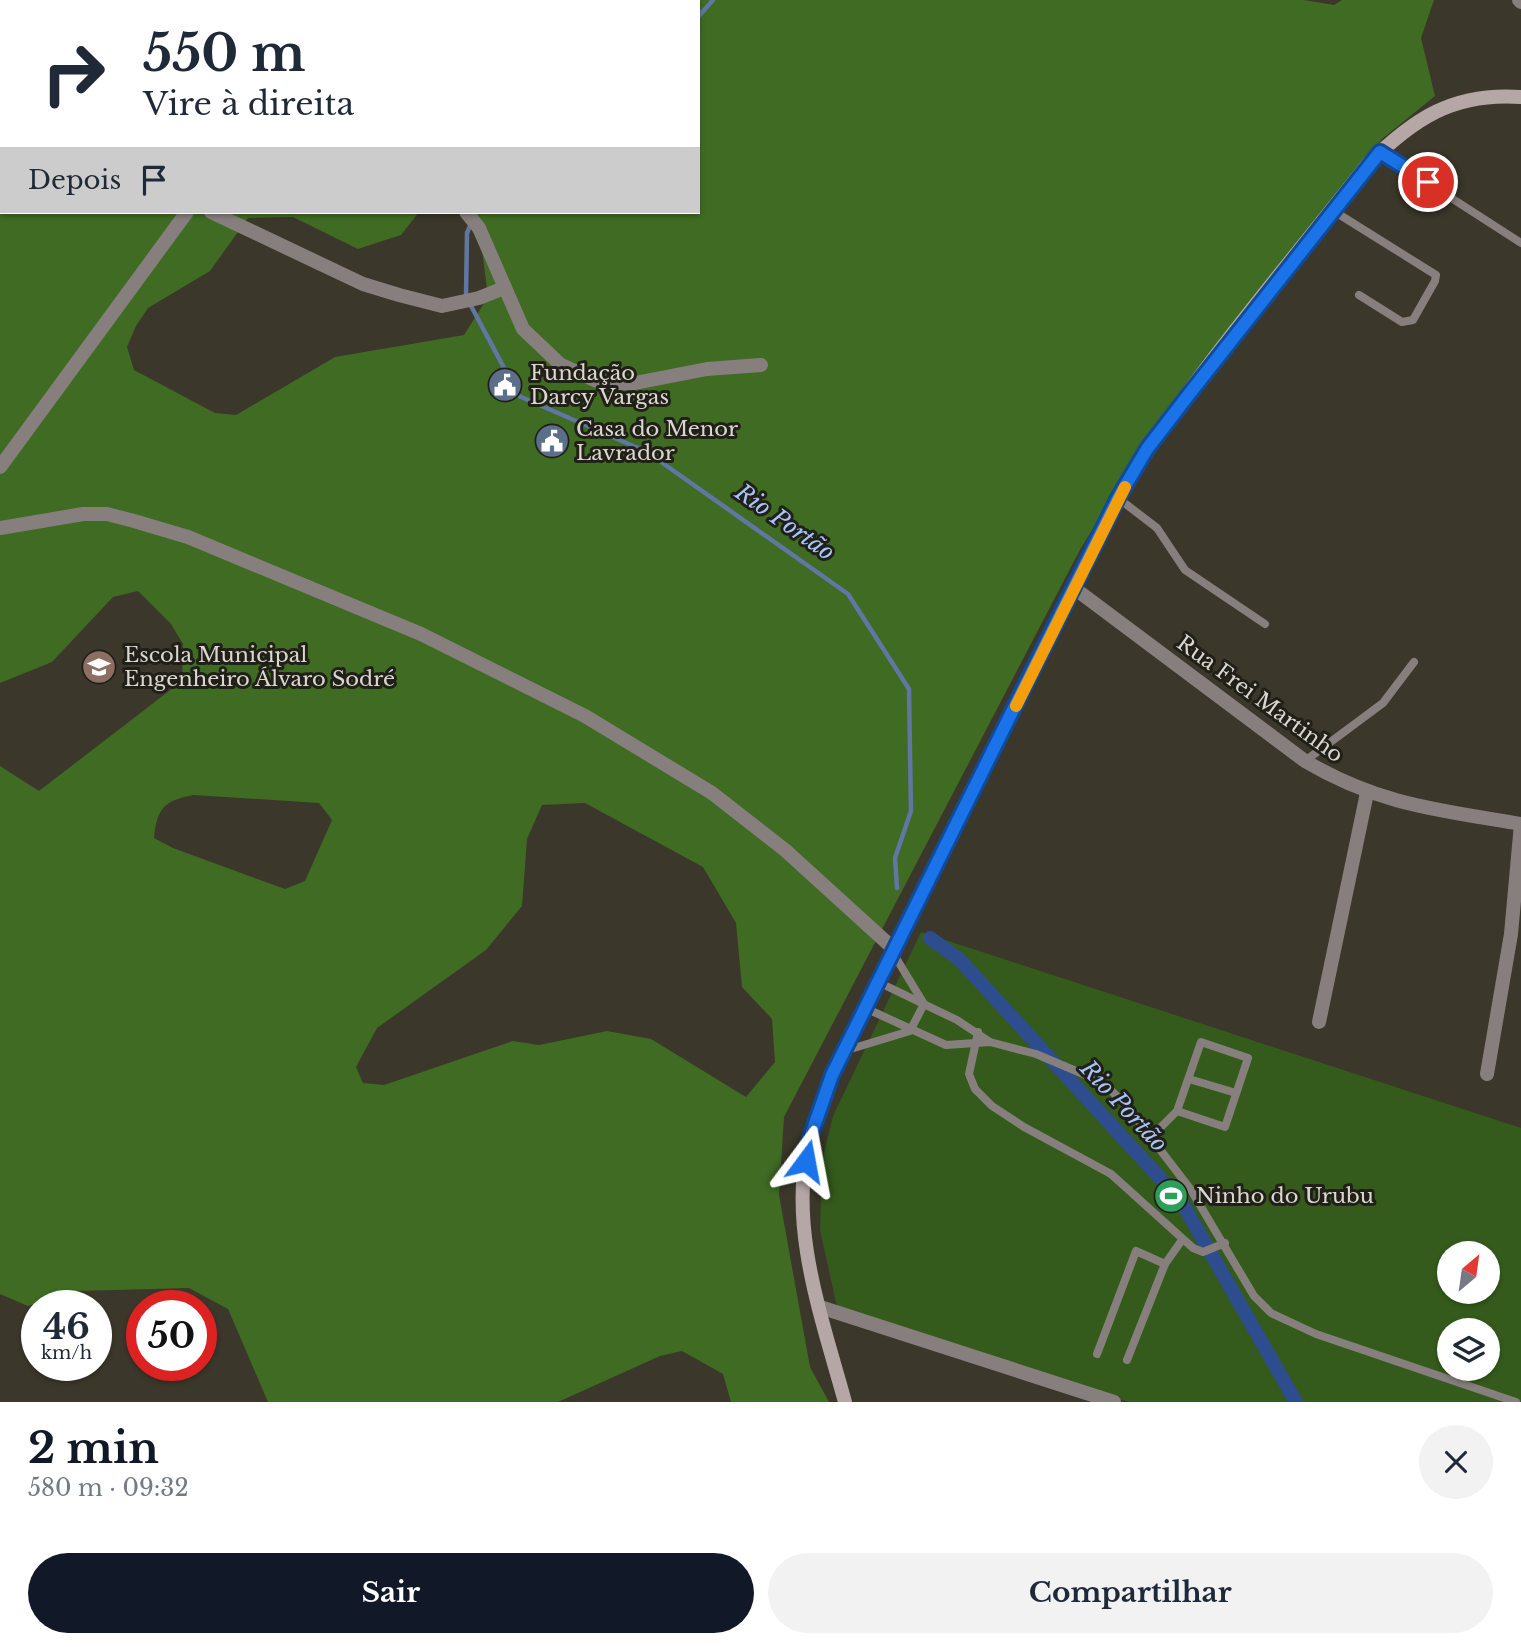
<!DOCTYPE html>
<html lang="pt">
<meta charset="utf-8">
<style>
:root{--surface:#fff;--page:#f2f2f3;--text:#1f2937;--muted:#747a83;--accent:#111827}
body{margin:0;font-family:"Libre Baskerville",serif;background:var(--page);color:var(--text);height:100vh;display:flex;flex-direction:column;font-size:26px;white-space:nowrap}
*{box-sizing:border-box;margin:0}
p{font-size:23px;color:var(--muted)}
.icon{flex:none;width:38px;height:38px;fill:none;stroke:currentColor;stroke-width:2;stroke-linecap:round;stroke-linejoin:round}
.map{position:relative;height:1402px;overflow:hidden}
.sheet{display:flex;flex-direction:column;background:var(--surface);flex:1}
.sheet>*{flex:none}
.top-card{position:absolute;left:0px;top:0px;width:700px;height:214px;box-shadow:0 2px 5px #0004;background:#fff;color:var(--text);overflow:hidden}
.needle{width:46px;rotate:29deg}
.controls{position:absolute;left:1437px;top:1241px;display:grid;gap:14px}
.controls a{display:grid;place-items:center;width:63px;height:63px;border-radius:50%;background:var(--surface);box-shadow:0 2px 5px #0004;font-size:35px}
.speed{position:absolute;left:21px;top:1290px;display:flex;gap:14px;font-size:35px;font-weight:700;text-align:center}
.speed>*{display:grid;place-content:center;width:91px;height:91px;border-radius:50%;background:var(--surface);box-shadow:0 2px 5px #0004;line-height:1}
.speed small{font-size:18px;font-weight:400}
.speed .limit{border:10px solid #d22;background:#fff;color:#111}
.pin{position:absolute;display:grid;place-items:center;width:60px;height:60px;color:#fff;margin:-30px;border:4px solid #fff;border-radius:50%;box-shadow:0 2px 7px #0007}
.me{position:absolute;width:77px;margin:-38px;rotate:13deg;stroke-linejoin:round;filter:drop-shadow(0 0 5px #0008)}
.turn{display:flex;align-items:center;gap:24px;height:147px;padding:0 28px;font-size:32px}
.turn .icon{width:91px;height:91px;stroke-width:2.5}
.turn b{display:block;font-size:49px;line-height:60px}
.then{display:flex;align-items:center;height:66px;padding:0 28px;background:#0003;gap:14px;font-size:26px}
.round{display:grid;place-items:center;flex:none;width:74px;height:74px;border-radius:37px;background:var(--page)}
.overview{display:flex;align-items:center;justify-content:space-between;height:119px;padding:0 28px}
h1{font-size:42px;font-weight:800;line-height:52px;color:var(--accent)}
.button{display:flex;gap:14px;margin-top:auto;padding:14px 28px}
.button a{flex:1;height:80px;border-radius:42px;background:var(--accent);color:#fff;font-size:28px;font-weight:800;line-height:80px;text-align:center}
.button a+a{background:var(--page);color:var(--text)}
.map>svg:first-child{display:block}
.green{fill:#345b1b;fill-rule:evenodd}
.forest{fill:#3f6b23;fill-rule:evenodd}
.lines{fill:none;stroke-linecap:round;stroke-linejoin:round}
.stream{stroke:#6176a2;stroke-width:4.5}
.canal{stroke:#2e4d8f;stroke-width:14}
.lane{stroke:#877f7e;stroke-width:8}
.street{stroke:#877f7e;stroke-width:14}
.secondary{stroke:#b5a7a6;stroke-width:14}
.route-casing{stroke:#114b97;stroke-width:18}
.route{stroke:#1a73e8;stroke-width:12}
.slow{stroke:#f59e0b;stroke-width:12}
.labels{text-anchor:middle;stroke-width:6;stroke-linejoin:round;paint-order:stroke}
.poi-label{font-size:21px;fill:#d9d7ce;stroke:#201f18;text-anchor:start}
.street-label{font-size:21px;fill:#d9d7ce;stroke:#201f18}
.water-label{font-size:23px;font-style:italic;fill:#a7c4fd;stroke:#201f18}
</style>
<div class="map">
<svg width="1521" height="1402" viewBox="0 0 1521 1402">
<rect width="100%" height="100%" fill="#3b372a"/>
<!-- green -->
<path class="green" d="M 921,932 L 1521,1128 L 1521,1402 L 1129,1402 L 839,1316 L 820,1230 L 822,1162 L 833,1116 ZM 1449,1253 L 1488,1253 L 1488,1292 L 1449,1292 ZM 1449,1330 L 1488,1330 L 1488,1368 L 1449,1368 Z"/>
<!-- forest -->
<path class="forest" d="M 0,0 L 1304,0 L 1334,5 L 1342,0 L 1434,0 L 1421,38 L 1435,96 L 1382,139 L 1155,429 L 1081,548 L 784,1117 L 779,1195 L 810,1367 L 829,1402 L 731,1402 L 723,1374 L 682,1351 L 660,1356 L 558,1402 L 268,1402 L 228,1309 L 189,1288 L 77,1291 L 28,1306 L 0,1294 L 0,766 L 39,791 L 182,681 L 183,644 L 171,624 L 138,591 L 113,597 L 52,662 L 0,683 ZM 2,2 L 698,2 L 698,212 L 463,212 L 482,250 L 488,297 L 464,335 L 335,357 L 236,415 L 215,413 L 134,370 L 127,347 L 136,326 L 148,308 L 210,271 L 248,218 L 293,217 L 358,249 L 401,235 L 419,212 L 2,212 ZM 193,795 L 319,803 L 332,820 L 305,881 L 285,889 L 173,848 L 154,838 C 157,808 164,801 193,795 ZM 585,803 L 703,867 L 736,923 L 742,987 L 772,1019 L 775,1062 L 746,1097 L 651,1039 L 607,1031 L 539,1045 L 513,1041 L 384,1085 L 363,1083 L 356,1067 L 377,1028 L 486,950 L 522,906 L 527,839 L 542,805 Z"/>
<g class="lines">
<!-- stream -->
<g class="stream">
<path d="M 698,17 L 713,0"/>
<path d="M 466,297 L 467,233 L 476,212"/>
<path d="M 470,304 L 519,396 L 647,452 L 848,594 L 909,689 L 911,811 L 895,858 L 897,888"/>
</g>
<!-- canal -->
<path class="canal" d="M 930,938 L 959,959 L 1181,1201 L 1296,1402"/>
<!-- lane -->
<g class="lane">
<path d="M 1380,152 L 1521,243"/>
<path d="M 1332,210 L 1436,275 L 1435,281 L 1413,320 L 1402,322 L 1359,295"/>
<path d="M 1118,498 L 1157,528 L 1185,570 L 1265,624"/>
<path d="M 1305,761 L 1383,703 L 1414,662"/>
<path d="M 878,982 L 957,1020 L 990,1042"/>
<path d="M 865,1008 L 946,1045 L 990,1042 L 1036,1054 L 1102,1082 L 1126,1105 L 1191,1190 L 1254,1296 L 1271,1313 L 1316,1334 L 1516,1402"/>
<path d="M 978,1032 L 969,1074 L 975,1089 L 992,1106 L 1024,1127 L 1111,1174 L 1193,1248 L 1203,1252 L 1225,1243"/>
<path d="M 844,1051 L 910,1031 L 924,1004 L 893,953"/>
<path d="M 1189,1079 L 1236,1093"/>
<path d="M 1150,1138 L 1177,1111 L 1201,1042 L 1248,1058 L 1225,1127 L 1177,1111"/>
<path d="M 1097,1354 L 1136,1251 L 1165,1264"/>
<path d="M 1127,1360 L 1165,1264 L 1182,1240"/>
</g>
<!-- street -->
<g class="street">
<path d="M 1519,0 L 1521,2"/>
<path d="M 211,212 L 363,284 L 399,295 L 442,306 L 479,298 L 504,288"/>
<path d="M 466,212 L 479,228 L 523,329 L 561,365 L 604,384 L 635,383 L 707,369 L 761,365"/>
<path d="M 0,467 L 187,212"/>
<path d="M 0,528 L 83,514 L 107,514 L 134,521 L 188,537 L 421,634 L 585,716 L 712,793 L 785,850 L 895,950"/>
<path d="M 1074,588 L 1305,761 C 1379,805 1439,810 1521,824 L 1511,934 L 1487,1074"/>
<path d="M 1319,1022 L 1367,793"/>
<path d="M 820,1307 L 1114,1402"/>
</g>
<!-- secondary -->
<path class="secondary" d="M 845,1402 C 822,1318 787,1224 810,1137 C 816,1116 824,1095 832,1075 L 1118,498 C 1187,382 1283,272 1367,165 C 1413,119 1453,92 1521,97"/>
</g>
<g class="lines">
<!-- route casing -->
<g class="route-casing">
<path id="route" d="M 806,1161 L 810,1138 L 832,1075 L 1118,498 L 1147,449 L 1190,393 L 1380,152 L 1428,182"/>
</g>
<!-- route -->
<use href="#route" class="route"/>
<!-- slow -->
<path class="slow" d="M 1016,706 L 1125,487"/>
</g>
<!-- icons -->
<defs>
<g id="civic-disc" transform="scale(1.75)"><circle r="9.5" fill="#5c6f8a" stroke="#201f18"/><path d="M-.6-6.5H3V-4.5H.6V-3L4-1V1h2V6H-6V1h2V-1L-.6-3ZM-1.2 2.5V6h2.4V2.5Z" fill="#fff"/></g>
<g id="school-disc" transform="scale(1.75)"><circle r="9.5" fill="#8d6e63" stroke="#201f18"/><path d="M0-5L7-2L0 1L-7-2ZM-4 1L0 2.5L4 1V4Q0 6-4 4Z" fill="#fff"/></g>
<g id="stadium-disc" transform="scale(1.75)"><circle r="9.5" fill="#2e9e5b" stroke="#201f18"/><path d="M0-5a6.5 5 0 1 0 0 10a6.5 5 0 1 0 0-10ZM-3.5-1.8h7v3.6h-7Z" fill="#fff"/></g>
</defs>
<g fill-rule="evenodd">
<use href="#civic-disc" x="505" y="385"/>
<use href="#civic-disc" x="552" y="441"/>
<use href="#school-disc" x="99" y="667"/>
<use href="#stadium-disc" x="1171" y="1196"/>
</g>
<g class="labels">
<!-- poi labels -->
<g class="poi-label">
<text x="530" y="380">Fundação<tspan x="530" dy="24">Darcy Vargas</tspan></text>
<text x="576" y="436">Casa do Menor<tspan x="576" dy="24">Lavrador</tspan></text>
<text x="124" y="662">Escola Municipal<tspan x="124" dy="24">Engenheiro Álvaro Sodré</tspan></text>
<text x="1196" y="1203">Ninho do Urubu</text>
</g>
<!-- street labels -->
<g class="street-label">
<text transform="translate(1260 699) rotate(36)" y="7">Rua Frei Martinho</text>
</g>
<!-- water labels -->
<g class="water-label">
<text transform="translate(785 522) rotate(35)" y="8">Rio Portão</text>
<text transform="translate(1124 1106) rotate(47)" y="8">Rio Portão</text>
</g>
</g>
</svg>
<div class="controls">
<a><svg class="needle" viewBox="-14 -14 28 28"><path d="M0-13l5 13h-10z" fill="#e53935"/><path d="M0 13l5-13h-10z" fill="#747a83"/></svg></a>
<a><svg class="icon" aria-label="layers" viewBox="0 0 24 24"><path d="M12 4l9 5-9 5-9-5zM3 14l9 5 9-5"/></svg></a>
</div>
<div class="speed"><div>46<small>km/h</small></div><div class="limit">50</div></div>
<div class="pin" style="left:1428px;top:182px;background:#d93025"><svg class="icon" aria-label="arrive" viewBox="0 0 24 24"><path d="M6 21V4h12l-3 4 3 4H6"/></svg></div>
<svg class="me" style="left:806px;top:1161px" viewBox="-20 -20 40 40"><path d="M0-17L14 15 0 8-14 15z" fill="#1a73e8" stroke="#fff" stroke-width="4"/></svg>
<div class="top-card">
<div class="turn"><svg class="icon" aria-label="right" viewBox="0 0 24 24"><path d="M7 20v-9h11M14 6l5 5-5 5"/></svg><div><b>550 m</b>Vire à direita</div></div>
<div class="then">Depois<svg class="icon" aria-label="arrive" viewBox="0 0 24 24"><path d="M6 21V4h12l-3 4 3 4H6"/></svg></div>
</div>
</div>
<section class="sheet">
<div class="overview"><div><h1>2 min</h1><p>580 m · 09:32</p></div><a class="round"><svg class="icon" aria-label="close" viewBox="0 0 24 24"><path d="M6 6l12 12M18 6L6 18"/></svg></a></div>
<div class="button"><a>Sair</a><a>Compartilhar</a></div>
</section>
